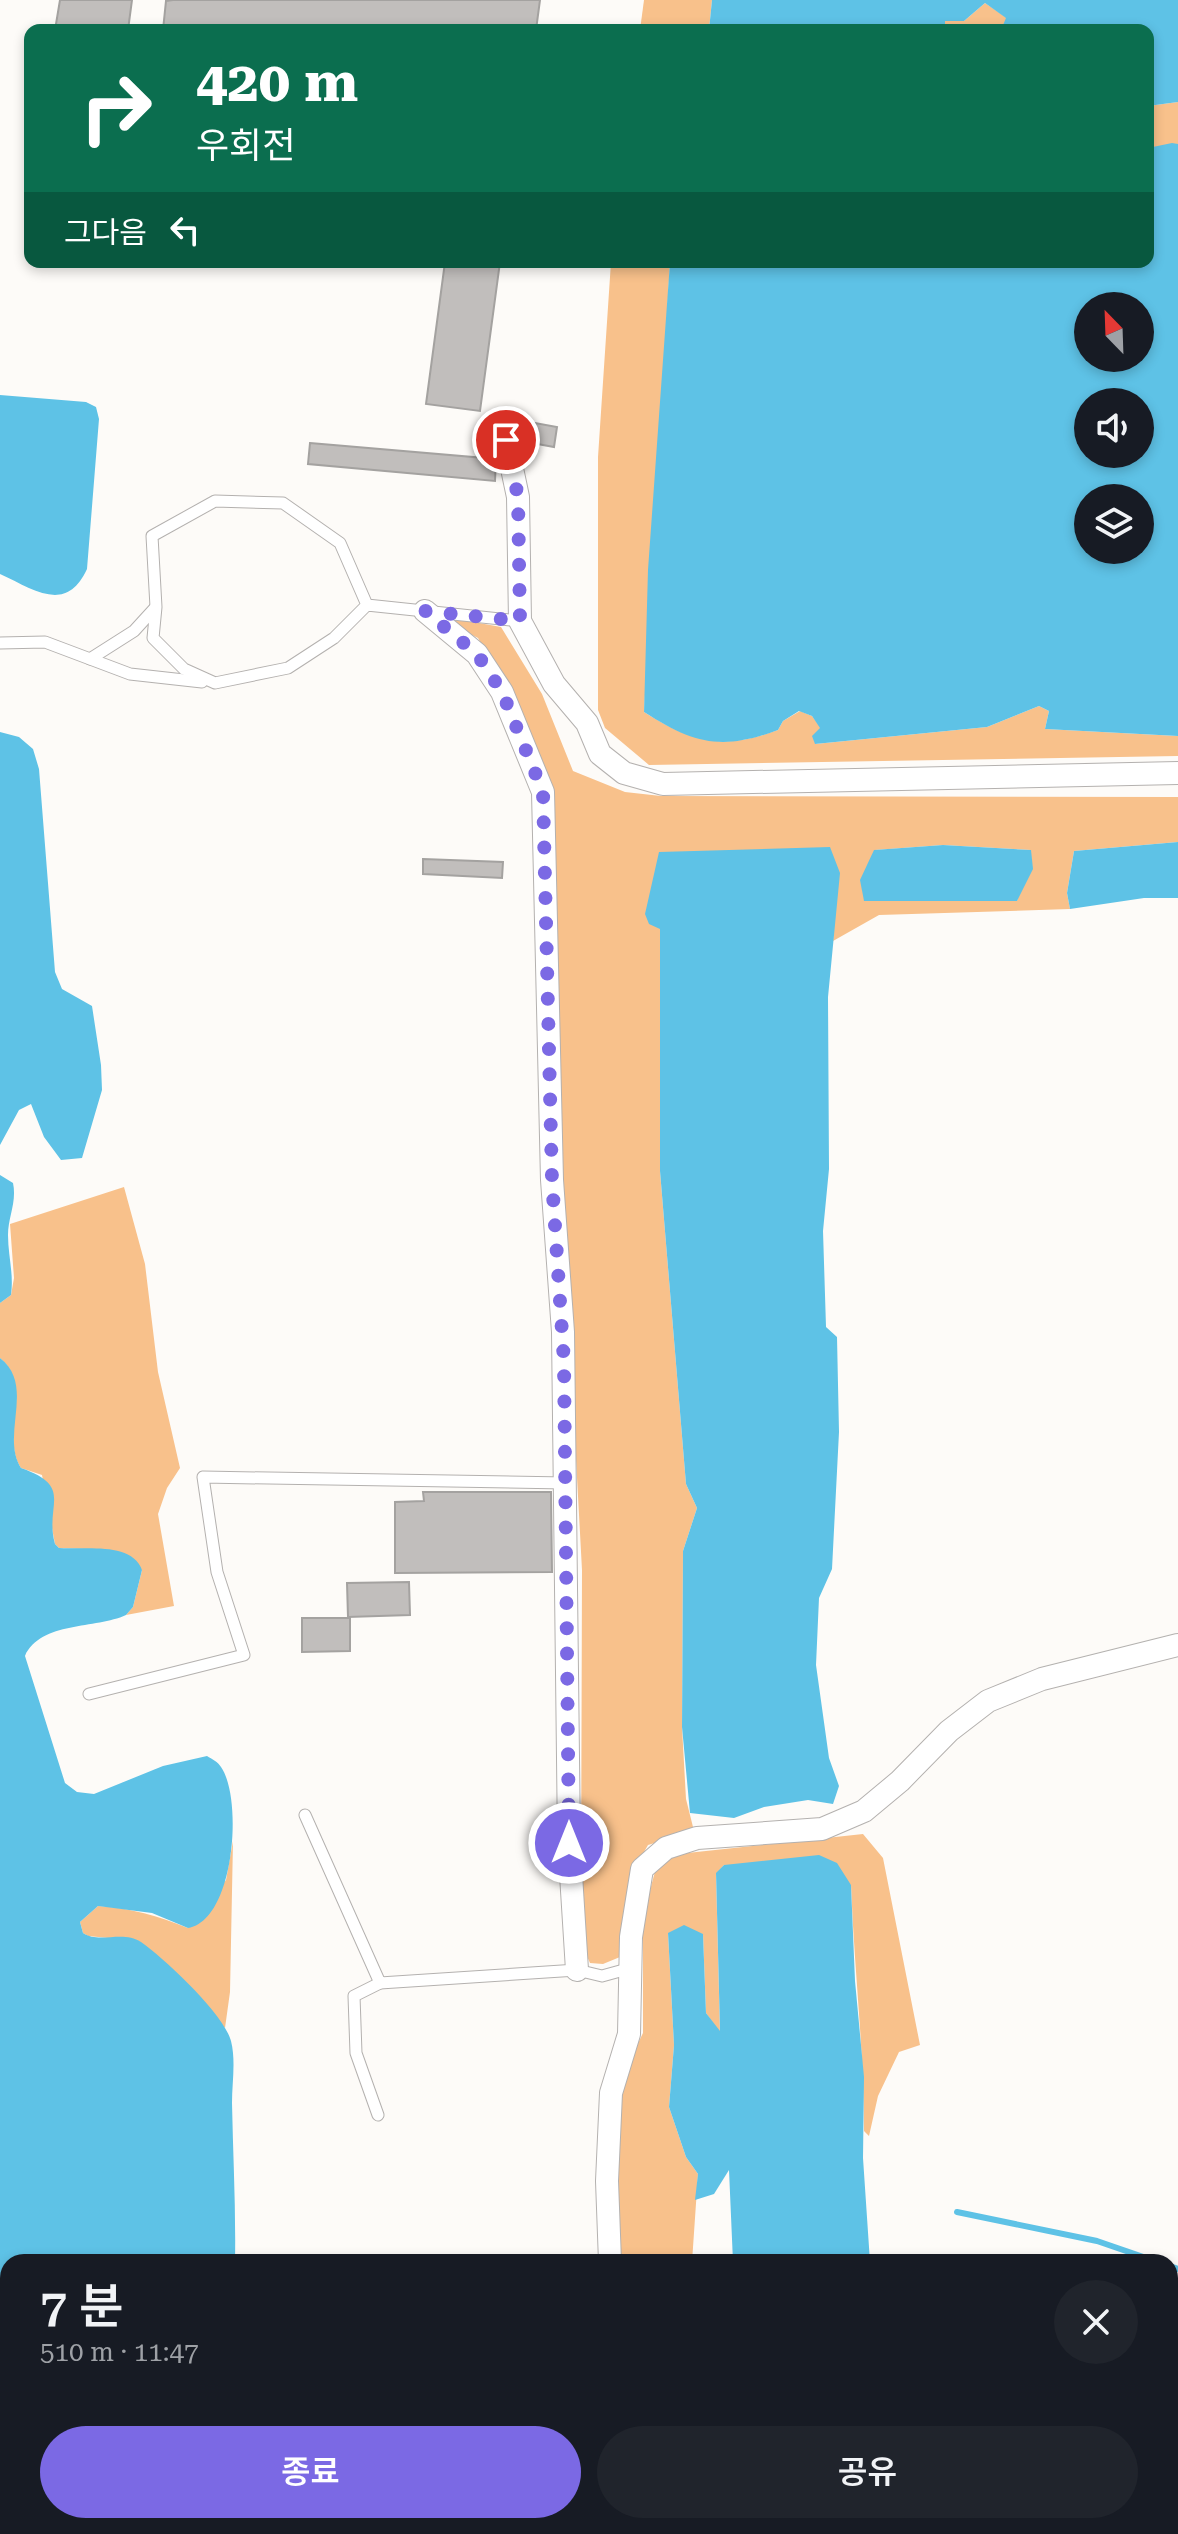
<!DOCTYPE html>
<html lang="ko">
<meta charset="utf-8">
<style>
:root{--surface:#171b24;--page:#20242c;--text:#f1f3f6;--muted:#9ea1a6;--accent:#7b69e4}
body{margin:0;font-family:"Roboto Serif","Noto Sans KR",serif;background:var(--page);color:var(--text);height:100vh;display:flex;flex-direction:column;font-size:30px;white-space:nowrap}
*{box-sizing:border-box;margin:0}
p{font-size:26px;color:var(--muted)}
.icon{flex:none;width:44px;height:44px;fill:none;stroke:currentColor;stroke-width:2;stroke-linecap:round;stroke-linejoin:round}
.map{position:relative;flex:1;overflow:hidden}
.panel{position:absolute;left:0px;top:2254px;width:1178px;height:280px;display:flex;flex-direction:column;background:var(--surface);border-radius:24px 24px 0 0;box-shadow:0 4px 12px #0003}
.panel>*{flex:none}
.hud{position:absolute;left:24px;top:24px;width:1130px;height:244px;border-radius:16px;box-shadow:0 4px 12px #0003;background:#0b6e4f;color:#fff;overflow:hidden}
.needle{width:52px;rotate:337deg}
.fabs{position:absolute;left:1074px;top:292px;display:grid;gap:16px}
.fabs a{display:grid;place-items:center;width:80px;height:80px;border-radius:50%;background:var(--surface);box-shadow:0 4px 12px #0003;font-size:40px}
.pin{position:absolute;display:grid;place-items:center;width:68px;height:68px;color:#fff;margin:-34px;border:4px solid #fff;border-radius:50%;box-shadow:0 2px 8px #0007}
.me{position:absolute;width:88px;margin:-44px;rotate:0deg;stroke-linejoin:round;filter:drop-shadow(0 0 6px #0008)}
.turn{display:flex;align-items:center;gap:28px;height:168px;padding:0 40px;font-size:36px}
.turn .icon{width:104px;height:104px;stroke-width:2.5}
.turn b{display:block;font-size:56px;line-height:68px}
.then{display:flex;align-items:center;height:76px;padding:0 40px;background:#0003;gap:16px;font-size:30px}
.round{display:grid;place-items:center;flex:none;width:84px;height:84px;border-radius:42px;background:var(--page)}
.overview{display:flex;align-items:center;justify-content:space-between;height:136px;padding:0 40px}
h1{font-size:48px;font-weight:600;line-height:60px}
.action{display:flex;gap:16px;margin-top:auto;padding:16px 40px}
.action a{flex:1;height:92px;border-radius:48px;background:var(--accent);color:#fff;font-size:32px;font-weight:600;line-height:92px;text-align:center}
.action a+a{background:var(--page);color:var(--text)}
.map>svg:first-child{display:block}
.green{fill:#f8c18b;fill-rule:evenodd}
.water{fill:#5ec2e6;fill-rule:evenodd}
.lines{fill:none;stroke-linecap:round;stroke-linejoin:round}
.stream{stroke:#5ec2e6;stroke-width:6}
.building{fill:#c1bebc;stroke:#a4a2a0;stroke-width:2}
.service-casing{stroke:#b4b1af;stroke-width:13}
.minor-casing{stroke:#b4b1af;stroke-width:24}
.service{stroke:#fff;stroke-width:11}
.minor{stroke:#fff;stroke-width:22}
.route{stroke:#7b69e4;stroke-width:14;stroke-dasharray:0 25.2}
</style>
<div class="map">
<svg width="1178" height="2534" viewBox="0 0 1178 2534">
<rect width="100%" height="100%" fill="#fdfbf8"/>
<!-- green -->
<g class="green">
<path d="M 644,0 L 712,0 L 709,30 L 640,30 Z"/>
<path d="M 985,3 L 1007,18 L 1001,30 L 945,30 L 945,20 L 964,21 Z"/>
<path d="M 1178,102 L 1178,144 L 1148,148 L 1148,106 Z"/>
<path d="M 611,262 L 670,262 L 644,712 C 693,743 724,750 778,730 L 783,721 L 800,711 L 812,716 L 821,728 L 815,744 L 987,727 L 1039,706 L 1049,711 L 1045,729 L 1178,736 L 1178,756 L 649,765 L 605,728 L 598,710 L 598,457 Z"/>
<path d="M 446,617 L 501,627 L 542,694 L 573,771 L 625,792 L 661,796 L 1178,797 L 1178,842 L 1074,851 L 1067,893 L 1070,909 L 879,915 L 833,941 L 835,909 L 660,928 L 660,1171 L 686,1484 L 697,1508 L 683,1551 L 682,1727 L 686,1799 L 694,1831 L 648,1845 L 629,1878 L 620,1957 L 603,1964 L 590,1963 L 585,1952 L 581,1891 L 582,1570 L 564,1236 L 553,808 L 520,714 L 478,638 L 448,623 ZM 943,845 L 1031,850 L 1017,901 L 864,901 L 875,850 Z"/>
<path d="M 124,1187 L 145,1264 L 158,1372 L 180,1468 L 167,1488 L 158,1514 L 174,1606 L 126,1615 L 133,1607 L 142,1570 L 110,1550 L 59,1548 L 55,1544 L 42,1475 L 21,1468 C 0,1436 33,1384 0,1358 L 0,1303 L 11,1295 L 14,1278 L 10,1224 Z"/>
<path d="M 863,1834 L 883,1858 L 920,2045 L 899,2052 L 878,2096 L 869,2136 L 864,2131 C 864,2049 854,1967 851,1885 L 724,1865 L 716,1874 L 720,2033 L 706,2013 L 703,1934 L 668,1933 L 674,2045 L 669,2107 L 686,2157 L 698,2174 L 692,2262 L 620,2262 L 617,2128 L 621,2078 L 643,2033 L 643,1916 L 656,1868 L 678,1854 Z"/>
<path d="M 233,1841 L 230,1992 L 225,2028 L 175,1974 L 139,1941 L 88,1936 L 83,1933 L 80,1922 L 98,1906 C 131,1908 158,1916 188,1928 L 226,1880 Z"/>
</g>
<!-- water -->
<g class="water">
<path d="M 712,0 L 1178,0 L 1178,102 L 1148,106 L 1148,30 L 1001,30 L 1006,18 L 985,3 L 964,21 L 945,21 L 945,30 L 709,30 Z"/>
<path d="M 1172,143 L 1178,144 L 1178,736 L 1045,729 L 1049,711 L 1039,706 L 987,727 L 815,744 L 812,736 L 820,728 L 812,716 L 799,711 L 783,721 L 778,730 C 722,751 694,744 644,712 L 648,570 L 670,262 L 1148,262 L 1148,148 ZM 1088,306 L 1140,306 L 1140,358 L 1088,358 ZM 1088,402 L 1140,402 L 1140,454 L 1088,454 ZM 1088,498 L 1140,498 L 1140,550 L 1088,550 Z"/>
<path d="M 0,395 L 86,402 L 96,407 L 99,419 L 87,569 C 66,614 35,590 0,574 Z"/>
<path d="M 0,732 L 19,737 L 33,749 L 39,769 L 55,972 L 62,989 L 92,1006 L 101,1065 L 102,1090 L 82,1158 L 61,1160 L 44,1137 L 31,1104 L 19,1110 L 0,1145 Z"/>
<path d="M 1178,842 L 1178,898 L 1144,898 L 1070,909 L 1067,893 L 1074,851 Z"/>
<path d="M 943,845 L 1031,850 L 1033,869 L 1017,901 L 864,901 L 860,880 L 874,850 Z"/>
<path d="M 830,847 L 840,873 L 828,997 L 829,1169 L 823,1231 L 826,1327 L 837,1337 L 839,1432 L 832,1569 L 819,1598 L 816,1665 L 829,1758 L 839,1786 L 833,1804 L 808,1800 L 764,1807 L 734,1818 L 690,1813 L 682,1727 L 683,1551 L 697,1508 L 686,1484 L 660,1171 L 660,929 L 649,924 L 645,914 L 659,852 Z"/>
<path d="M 0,1175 L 13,1183 C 17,1202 8,1217 8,1235 C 8,1256 14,1274 11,1295 L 0,1303 Z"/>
<path d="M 0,1358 C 36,1386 0,1435 21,1468 C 75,1487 44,1504 55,1544 L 59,1548 C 83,1550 132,1541 142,1570 L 133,1607 L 126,1615 C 96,1629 41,1621 25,1656 L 65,1783 L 77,1792 L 94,1794 L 163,1766 L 207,1756 C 212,1759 218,1762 221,1767 C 243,1798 235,1920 188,1928 L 152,1913 L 98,1906 L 80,1922 L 83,1933 C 99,1944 123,1930 141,1942 C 165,1959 224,2014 231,2041 C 236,2061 232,2083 232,2103 C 233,2156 236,2209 235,2262 L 8,2262 L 8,2526 L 233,2526 L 233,2534 L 0,2534 Z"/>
<path d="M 819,1855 L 837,1863 L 851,1885 L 855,1981 L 864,2077 L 863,2158 L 870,2262 L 733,2262 L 729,2170 L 714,2194 L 695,2200 L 698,2174 L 686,2157 L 669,2107 L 674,2045 L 668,1933 L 684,1925 L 703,1934 L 706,2013 L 720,2031 L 716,1873 L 724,1865 Z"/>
<rect x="740" y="2526" width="140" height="8"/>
</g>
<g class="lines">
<!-- stream -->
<g class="stream">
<path d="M 957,2212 L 1097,2241 L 1158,2262"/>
<path d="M 1170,2266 L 1178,2269"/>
</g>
</g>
<!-- building -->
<g class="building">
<path d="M 60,0 L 132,0 L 128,30 L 55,30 Z"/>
<path d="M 173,0 L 540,0 L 536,30 L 163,30 L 166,1 Z"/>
<path d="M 445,262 L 500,262 L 480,411 L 426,404 Z"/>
<path d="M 524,421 L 557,427 L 554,447 L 521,441 Z"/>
<path d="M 310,443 L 496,459 L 495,481 L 308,464 Z"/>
<path d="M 423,859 L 503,862 L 502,878 L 423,874 Z"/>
<path d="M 423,1492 L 551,1492 L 552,1572 L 395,1573 L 395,1502 L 424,1501 Z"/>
<path d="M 409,1582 L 410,1615 L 348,1617 L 347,1583 Z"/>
<path d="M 302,1618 L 350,1618 L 350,1651 L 302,1652 Z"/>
</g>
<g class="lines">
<!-- service casing -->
<g class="service-casing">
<g id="service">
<path d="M 367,605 L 334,638 L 288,668 L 215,683 L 184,669 L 153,638 L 156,607 L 152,536 L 215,501 L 283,503 L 340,543 L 367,605 L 520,621"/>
<path d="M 0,643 L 45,642 L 130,674 L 202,682"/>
<path d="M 90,659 L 134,631 L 155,608"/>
<path d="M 89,1694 L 244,1655 L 217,1572 L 203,1477 L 566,1483"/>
<path d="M 305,1815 L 380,1983 L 577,1970 L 602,1976 L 631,1968"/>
<path d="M 378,2115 L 356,2053 L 354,1996 L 380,1983"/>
</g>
</g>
<!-- minor casing -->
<g class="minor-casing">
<g id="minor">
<path d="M 506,440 L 518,497 L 520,621 L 554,684 L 587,723 L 600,754 L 624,773 L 663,784 L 1178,773"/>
<path d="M 425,611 L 477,654 L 502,692 L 543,792 L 552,1180 L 563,1332 L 569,1843 L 577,1970"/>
<path d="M 610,2262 L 607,2181 L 611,2093 L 629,2034 L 631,1937 L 642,1869 L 666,1848 L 697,1838 L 822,1829 L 864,1811 L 900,1781 L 949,1731 L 988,1701 L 1042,1679 L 1178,1645"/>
</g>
</g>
<!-- service -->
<use href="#service" class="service"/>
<!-- minor -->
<use href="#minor" class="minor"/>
</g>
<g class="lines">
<!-- route -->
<path class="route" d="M 506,440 L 518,497 L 520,621 L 425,611 L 477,654 L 502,692 L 543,792 L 552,1180 L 564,1362 L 569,1843"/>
</g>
</svg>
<div class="fabs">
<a><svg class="needle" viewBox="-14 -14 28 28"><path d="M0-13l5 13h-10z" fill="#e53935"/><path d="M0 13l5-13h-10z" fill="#9ea1a6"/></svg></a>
<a><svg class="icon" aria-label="sound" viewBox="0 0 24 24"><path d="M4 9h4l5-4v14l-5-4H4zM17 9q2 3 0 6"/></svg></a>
<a><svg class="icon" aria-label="layers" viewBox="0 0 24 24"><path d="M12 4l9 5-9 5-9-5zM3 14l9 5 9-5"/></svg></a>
</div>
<div class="pin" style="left:506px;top:440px;background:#d93025"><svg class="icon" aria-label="arrive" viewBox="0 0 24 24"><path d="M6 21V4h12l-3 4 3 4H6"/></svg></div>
<svg class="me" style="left:569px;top:1843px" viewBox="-20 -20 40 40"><circle r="17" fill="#7b69e4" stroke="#fff" stroke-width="3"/><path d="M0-11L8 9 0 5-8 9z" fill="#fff"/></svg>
<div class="hud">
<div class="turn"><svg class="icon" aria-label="right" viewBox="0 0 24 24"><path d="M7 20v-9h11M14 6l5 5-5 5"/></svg><div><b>420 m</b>우회전</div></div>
<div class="then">그다음<svg class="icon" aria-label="left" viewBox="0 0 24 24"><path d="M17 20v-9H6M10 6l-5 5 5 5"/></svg></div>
</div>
<section class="panel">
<div class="overview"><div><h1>7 분</h1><p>510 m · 11:47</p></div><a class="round"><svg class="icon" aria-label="close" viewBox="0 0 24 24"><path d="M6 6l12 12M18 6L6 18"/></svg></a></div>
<div class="action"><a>종료</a><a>공유</a></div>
</section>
</div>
